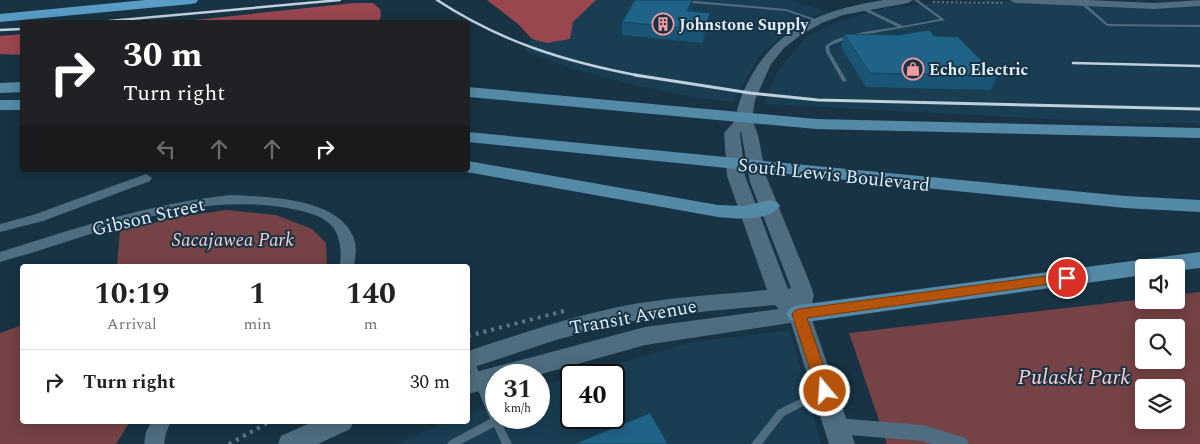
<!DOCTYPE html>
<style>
:root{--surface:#fff;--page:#f2f2f2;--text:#222;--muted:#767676;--line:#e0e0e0}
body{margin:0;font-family:Spectral,serif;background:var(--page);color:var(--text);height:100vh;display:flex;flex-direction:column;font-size:19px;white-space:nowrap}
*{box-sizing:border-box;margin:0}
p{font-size:16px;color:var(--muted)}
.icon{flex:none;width:28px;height:28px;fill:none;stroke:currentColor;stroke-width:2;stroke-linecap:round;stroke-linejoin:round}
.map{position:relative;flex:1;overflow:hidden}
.sheet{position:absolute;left:20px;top:264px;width:450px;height:160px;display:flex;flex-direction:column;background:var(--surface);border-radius:5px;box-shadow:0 2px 12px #0003}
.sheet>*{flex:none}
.guide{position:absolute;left:20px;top:20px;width:450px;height:152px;border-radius:5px;box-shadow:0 2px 12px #0003;background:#202124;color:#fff;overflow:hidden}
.controls{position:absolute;left:1135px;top:259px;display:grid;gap:10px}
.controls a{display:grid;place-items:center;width:50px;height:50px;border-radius:5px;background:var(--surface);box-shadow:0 2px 12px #0003;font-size:25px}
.speed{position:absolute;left:485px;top:364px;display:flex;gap:10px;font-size:25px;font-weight:700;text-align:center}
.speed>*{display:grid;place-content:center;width:65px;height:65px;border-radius:50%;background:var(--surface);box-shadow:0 2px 12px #0003;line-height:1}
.speed small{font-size:12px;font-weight:400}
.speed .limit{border:2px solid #111;border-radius:8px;background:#fff;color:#111}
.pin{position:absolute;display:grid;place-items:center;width:42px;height:42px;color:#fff;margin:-21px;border:2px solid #fff;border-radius:50%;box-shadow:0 1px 5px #0007}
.me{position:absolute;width:55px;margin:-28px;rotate:342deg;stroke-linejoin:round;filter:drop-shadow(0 0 4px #0008)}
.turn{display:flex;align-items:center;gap:18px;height:105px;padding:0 20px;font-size:22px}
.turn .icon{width:65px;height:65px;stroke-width:2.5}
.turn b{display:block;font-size:35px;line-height:42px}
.lanes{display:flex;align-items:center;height:48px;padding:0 20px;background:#0003;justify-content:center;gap:25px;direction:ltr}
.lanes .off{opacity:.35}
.eta{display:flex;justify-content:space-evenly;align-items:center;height:85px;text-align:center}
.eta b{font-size:30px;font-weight:700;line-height:35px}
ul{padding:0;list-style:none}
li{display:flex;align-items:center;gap:15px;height:65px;padding:0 20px;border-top:1px solid var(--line)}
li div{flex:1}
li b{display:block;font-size:19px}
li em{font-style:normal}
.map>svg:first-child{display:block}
.built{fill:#193e52}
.green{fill:#754245;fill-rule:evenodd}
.forest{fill:#99464f}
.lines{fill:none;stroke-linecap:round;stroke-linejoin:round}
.path-far1{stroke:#5f7785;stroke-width:2;stroke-dasharray:2 2.5;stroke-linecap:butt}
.path{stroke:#5f7785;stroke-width:4;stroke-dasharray:3 5;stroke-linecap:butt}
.lane{fill:#4f6d7f;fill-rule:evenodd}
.street{fill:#4f6d7f;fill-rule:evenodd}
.secondary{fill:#4f6d7f;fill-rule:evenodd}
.primary{fill:#5489a8;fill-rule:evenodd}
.highway{fill:#589cc4;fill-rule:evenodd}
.rail-far1{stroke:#bfd0dc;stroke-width:2.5}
.rail{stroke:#bfd0dc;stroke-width:3}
.wall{fill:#1b5575}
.shaded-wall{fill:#16455f}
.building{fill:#1f6388;stroke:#16455f}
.route{fill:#b45309;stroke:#753606}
.labels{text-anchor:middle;stroke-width:4;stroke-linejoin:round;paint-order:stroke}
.far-poi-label{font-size:16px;font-weight:bold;fill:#deeef9;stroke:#173344;text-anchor:start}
.street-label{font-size:19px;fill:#deeef9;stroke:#173344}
.park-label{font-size:19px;font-style:italic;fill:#fccbcd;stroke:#173344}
.near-park-label{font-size:22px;font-style:italic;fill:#fccbcd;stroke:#173344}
</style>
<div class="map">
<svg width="1200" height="444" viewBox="0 0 1200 444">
<rect width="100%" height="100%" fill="#173344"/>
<!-- built -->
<g class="built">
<path d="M 570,0 L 791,0 L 825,11 L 795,25 L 760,55 L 733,102 L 693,97 L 634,85 L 573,69 L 524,50 L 547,18 Z"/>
<path d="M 986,0 L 1151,8 L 1200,5 L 1200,123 L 1124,123 L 764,104 L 777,72 L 806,37 L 837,22 L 885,8 L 935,3 L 982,3 Z"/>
<path d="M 790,330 L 821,444 L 394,444 L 450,421 L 468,421 L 468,414 L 496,403 L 496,418 L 539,418 L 539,386 L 571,377 L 571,418 L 614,418 L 614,375 L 577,375 L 692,342 Z"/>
</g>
<!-- green -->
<g class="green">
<path d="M 226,210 L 276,215 L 312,229 L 326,243 L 327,266 L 117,266 L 120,231 L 178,217 Z"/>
<path d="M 1200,292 L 1200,444 L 887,444 L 849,333 L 1144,299 L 1176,300 L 1176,295 ZM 1144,328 L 1176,328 L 1176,360 L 1144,360 ZM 1144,388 L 1176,388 L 1176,420 L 1144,420 Z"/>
<path d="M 22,325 L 22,421 L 130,421 L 116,444 L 0,444 L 0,333 Z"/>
</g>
<!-- forest -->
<g class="forest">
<path d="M 487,0 L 596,0 L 573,22 L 570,39 L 547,43 L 532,39 L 518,24 Z"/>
<path d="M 354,3 L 373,3 L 380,9 L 381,16 L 378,22 L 175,22 Z"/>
<path d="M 22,34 L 22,55 L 0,54 L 0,36 Z"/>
</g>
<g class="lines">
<!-- path-far1 -->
<path class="path-far1" d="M 933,2 L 1005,3"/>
<!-- path -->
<g class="path">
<path d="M 468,336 L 564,311"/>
<path d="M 229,444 L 271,421"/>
</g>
<!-- lane -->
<g class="lane">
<path d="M 667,0 L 683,0 L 786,9 L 818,20 L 815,21 L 786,11 L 669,1 Z"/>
<path d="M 914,0 L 918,0 L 945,20 L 852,37 L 831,45 L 829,47 L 830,52 L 847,81 L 843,82 L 826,52 L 825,47 C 833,35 882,29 898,27 L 859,8 L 859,6 L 861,6 L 903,26 L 940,19 Z"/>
<path d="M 1081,2 L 1083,2 L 1108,24 L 1200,25 L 1200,27 L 1107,26 L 1081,4 Z"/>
<path d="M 468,356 L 472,357 L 473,359 L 496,411 L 496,418 L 499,418 L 512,444 L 502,444 L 494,427 L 461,444 L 447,444 L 449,441 L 490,419 L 468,366 Z"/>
<path d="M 822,388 L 825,389 L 827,392 L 825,395 L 784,416 L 762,444 L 751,444 L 778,410 Z"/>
</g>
<!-- street -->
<g class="street">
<path d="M 146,174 L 152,178 L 150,181 L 43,221 L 0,232 L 0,224 L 33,215 Z"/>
<path d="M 231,195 C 267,197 336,197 353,236 C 357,245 356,256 354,266 L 340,266 C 344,227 329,216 292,209 C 190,189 96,236 0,262 L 0,252 C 77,228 151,203 231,195 Z"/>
<path d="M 837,418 L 923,425 L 966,438 L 969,444 L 931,444 L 923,441 L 837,434 L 830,432 L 827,426 L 830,420 Z"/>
<path d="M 152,421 L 171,421 L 166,433 L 164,444 L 144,444 L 146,432 Z"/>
</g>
<!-- secondary -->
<g class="secondary">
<path d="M 883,0 L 913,0 L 908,3 L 843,15 L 822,23 L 802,34 L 784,48 L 771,64 L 755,100 L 752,119 L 758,135 L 766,176 L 809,281 L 814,295 L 810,314 L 855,444 L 829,444 L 791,323 L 645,345 L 538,375 L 496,375 L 496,387 L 468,394 L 468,374 L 645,327 L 779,309 L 775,305 L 709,311 L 620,323 L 556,340 L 468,369 L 468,351 C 517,335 567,318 618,307 C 667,297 718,295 767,290 L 727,176 L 724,133 C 728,128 734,123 736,118 C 737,115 737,110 738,107 C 740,98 744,90 748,82 C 777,26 823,10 883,0 ZM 741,131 L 750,182 L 791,288 L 788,289 L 745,176 L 740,133 Z"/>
<path d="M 1010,0 L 1089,0 L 1154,3 L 1200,0 L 1200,6 L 1154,9 L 1015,3 Z"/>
<path d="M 314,421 L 354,421 L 350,429 L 318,444 L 278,444 L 281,436 Z"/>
</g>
<!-- primary -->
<g class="primary">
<path d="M 22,82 L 22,92 L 0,93 L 0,83 Z"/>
<path d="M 468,87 L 816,119 L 1200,128 L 1200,138 L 816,129 L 468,97 Z"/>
<rect x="0" y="100" width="22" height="10"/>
<path d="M 468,132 L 1125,196 L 1200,200 L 1200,212 L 1125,208 L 468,142 Z"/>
<path d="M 468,161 L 718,205 L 744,206 L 770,200 L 777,202 L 780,206 C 769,222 735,219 718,217 L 461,171 L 468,170 Z"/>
<path d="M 1200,252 L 1200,268 L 1176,271 L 1176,268 L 1144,268 L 1144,275 L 799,323 L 790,320 L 786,314 L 790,308 L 799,305 Z"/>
</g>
<!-- highway -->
<path class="highway" d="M 145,0 L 198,0 L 196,3 L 191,4 L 0,22 L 0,14 Z"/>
<!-- rail-far1 -->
<g class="rail-far1">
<path d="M 437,0 C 501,42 566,62 641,76"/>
<path d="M 98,22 L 340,0"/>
<path d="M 0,30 L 22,29"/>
<path d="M 1073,63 L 1200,66"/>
</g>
<!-- rail -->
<path class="rail" d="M 635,75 L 750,93 L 818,100 L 1200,109"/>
</g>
<!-- wall -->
<g class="wall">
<path d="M 692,8 L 691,11 L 708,25 L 703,43 L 622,35 L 622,22 Z"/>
<path d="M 844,34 L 934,36 L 997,76 L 991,90 L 866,87 L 841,47 Z"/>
</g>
<!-- shaded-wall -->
<g class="shaded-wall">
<path d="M 692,0 L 693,0 L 692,8 L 686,23 L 687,11 Z"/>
<path d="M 710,13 L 708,25 L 703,43 L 704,30 Z"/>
</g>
<!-- building -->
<g class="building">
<path d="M 635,0 L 692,0 L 687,11 L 710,13 L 704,30 L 622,22 Z"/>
<path d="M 929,30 L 934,36 L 958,37 L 997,76 L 870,73 L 844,34 L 899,35 Z"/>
<path d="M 650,413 L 668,444 L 574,444 Z"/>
</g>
<!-- route -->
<path class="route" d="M 1067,273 L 1074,278 L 1072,281 L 807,318 L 832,391 L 830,395 L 825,397 L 819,395 L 817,391 L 792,314 L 794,311 L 799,309 Z"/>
<!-- icons -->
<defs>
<g id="building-ring" transform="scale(1.125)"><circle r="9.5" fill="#173344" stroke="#f49aa0" stroke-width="1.5"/><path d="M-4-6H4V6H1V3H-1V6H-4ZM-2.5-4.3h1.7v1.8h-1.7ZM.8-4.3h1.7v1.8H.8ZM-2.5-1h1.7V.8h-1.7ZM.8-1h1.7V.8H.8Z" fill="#f49aa0"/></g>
<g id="shop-ring" transform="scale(1.125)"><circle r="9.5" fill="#173344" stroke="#f49aa0" stroke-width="1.5"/><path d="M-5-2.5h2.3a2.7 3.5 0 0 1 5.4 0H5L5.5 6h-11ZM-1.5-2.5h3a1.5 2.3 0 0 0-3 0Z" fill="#f49aa0"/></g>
</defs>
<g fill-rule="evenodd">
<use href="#building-ring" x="663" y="24"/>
<use href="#shop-ring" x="913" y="69"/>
</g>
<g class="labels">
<!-- far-poi labels -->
<g class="far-poi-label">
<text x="679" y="30">Johnstone Supply</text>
<text x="929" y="75">Echo Electric</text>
</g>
<!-- street labels -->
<g class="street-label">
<text transform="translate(834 174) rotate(6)" y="7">South Lewis Boulevard</text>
<text transform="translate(148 216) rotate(-13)" y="7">Gibson Street</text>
<text transform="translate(633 316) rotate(-10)" y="7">Transit Avenue</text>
</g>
<!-- park labels -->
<g class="park-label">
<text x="233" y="246">Sacajawea Park</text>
</g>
<!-- near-park labels -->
<g class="near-park-label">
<text x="1074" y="384">Pulaski Park</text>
</g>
</g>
</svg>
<div class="controls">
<a><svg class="icon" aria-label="sound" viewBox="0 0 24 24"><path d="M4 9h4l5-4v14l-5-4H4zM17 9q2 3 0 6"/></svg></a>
<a><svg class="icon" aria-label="search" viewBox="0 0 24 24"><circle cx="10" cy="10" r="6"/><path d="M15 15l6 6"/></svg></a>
<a><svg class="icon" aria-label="layers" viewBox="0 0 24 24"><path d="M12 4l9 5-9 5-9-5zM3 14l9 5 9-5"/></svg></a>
</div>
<div class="speed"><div>31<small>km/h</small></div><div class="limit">40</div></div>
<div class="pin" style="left:1067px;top:278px;background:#d93025"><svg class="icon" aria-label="arrive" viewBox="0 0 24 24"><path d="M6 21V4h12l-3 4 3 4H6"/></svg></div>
<svg class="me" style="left:825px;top:391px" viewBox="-20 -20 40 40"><circle r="17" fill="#b45309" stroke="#fff" stroke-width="3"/><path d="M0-11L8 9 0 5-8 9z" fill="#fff"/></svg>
<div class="guide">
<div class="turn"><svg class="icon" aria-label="right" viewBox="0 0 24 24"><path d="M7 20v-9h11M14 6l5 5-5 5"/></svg><div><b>30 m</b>Turn right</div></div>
<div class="lanes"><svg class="icon off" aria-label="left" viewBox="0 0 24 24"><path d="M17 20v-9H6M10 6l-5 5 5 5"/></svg><svg class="icon off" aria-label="ahead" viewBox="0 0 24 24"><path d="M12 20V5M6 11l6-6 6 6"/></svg><svg class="icon off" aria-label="ahead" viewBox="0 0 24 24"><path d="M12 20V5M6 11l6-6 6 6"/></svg><svg class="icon" aria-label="right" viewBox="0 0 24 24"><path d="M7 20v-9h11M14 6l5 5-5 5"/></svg></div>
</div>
<section class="sheet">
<div class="eta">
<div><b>10:19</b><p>Arrival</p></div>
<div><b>1</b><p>min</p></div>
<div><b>140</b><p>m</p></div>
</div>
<ul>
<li><svg class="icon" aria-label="right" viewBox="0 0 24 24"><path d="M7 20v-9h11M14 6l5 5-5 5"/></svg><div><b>Turn right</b></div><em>30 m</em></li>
</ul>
</section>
</div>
